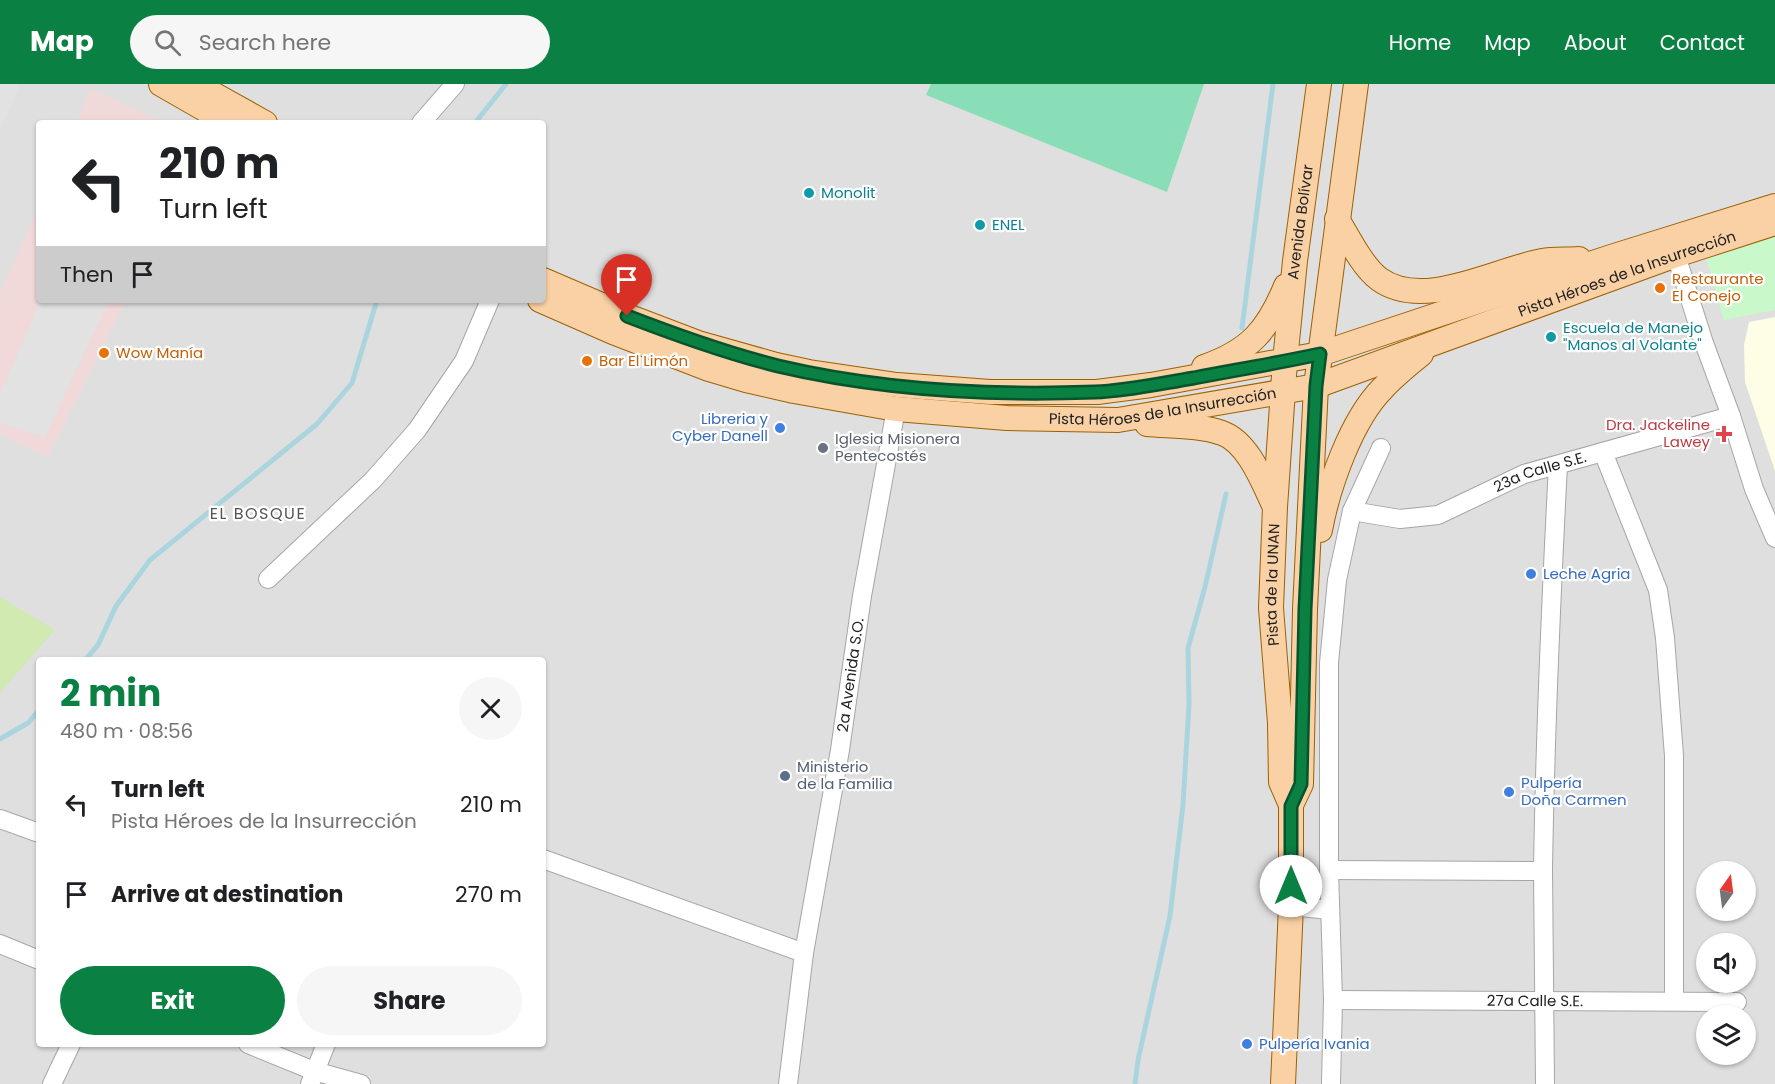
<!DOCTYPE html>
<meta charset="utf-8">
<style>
:root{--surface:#fff;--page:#f6f6f6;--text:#202124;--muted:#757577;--accent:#0b8043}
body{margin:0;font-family:Poppins,sans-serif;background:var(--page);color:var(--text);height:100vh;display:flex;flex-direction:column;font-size:22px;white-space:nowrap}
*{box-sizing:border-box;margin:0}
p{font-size:20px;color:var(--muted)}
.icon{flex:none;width:33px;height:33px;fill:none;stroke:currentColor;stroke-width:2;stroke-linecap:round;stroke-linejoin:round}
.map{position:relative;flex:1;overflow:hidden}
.drawer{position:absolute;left:36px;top:573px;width:510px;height:390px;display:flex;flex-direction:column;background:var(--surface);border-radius:6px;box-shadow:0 2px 4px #0004}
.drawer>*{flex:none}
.banner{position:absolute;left:36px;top:36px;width:510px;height:183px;border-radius:6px;box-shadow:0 2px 4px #0004;background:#fff;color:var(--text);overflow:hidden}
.needle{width:39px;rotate:14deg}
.controls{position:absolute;left:1696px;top:777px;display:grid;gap:12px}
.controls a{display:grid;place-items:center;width:60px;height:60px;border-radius:50%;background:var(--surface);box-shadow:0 2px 4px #0004;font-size:30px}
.pin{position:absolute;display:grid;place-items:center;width:51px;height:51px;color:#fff;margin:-62px -26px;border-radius:50% 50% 50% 0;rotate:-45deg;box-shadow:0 0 6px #0007}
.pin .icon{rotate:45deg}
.me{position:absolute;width:66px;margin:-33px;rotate:0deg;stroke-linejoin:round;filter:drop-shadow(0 0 4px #0008)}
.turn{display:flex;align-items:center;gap:21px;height:126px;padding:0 24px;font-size:27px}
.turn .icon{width:78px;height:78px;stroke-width:2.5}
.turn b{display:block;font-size:42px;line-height:51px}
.then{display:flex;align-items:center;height:57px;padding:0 24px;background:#0003;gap:12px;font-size:22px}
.round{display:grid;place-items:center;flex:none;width:63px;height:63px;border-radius:32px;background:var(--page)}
.overview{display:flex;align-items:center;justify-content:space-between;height:102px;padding:0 24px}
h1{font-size:36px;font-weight:700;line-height:45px;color:var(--accent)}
.button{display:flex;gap:12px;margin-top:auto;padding:12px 24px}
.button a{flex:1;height:69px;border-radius:36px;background:var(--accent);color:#fff;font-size:24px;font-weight:700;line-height:69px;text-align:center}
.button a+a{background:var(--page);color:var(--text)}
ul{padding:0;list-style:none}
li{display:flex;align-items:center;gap:18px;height:90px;padding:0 24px}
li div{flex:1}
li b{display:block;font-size:22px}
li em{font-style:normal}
header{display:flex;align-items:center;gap:36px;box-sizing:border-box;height:84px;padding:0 30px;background:var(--accent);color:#fff}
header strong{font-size:28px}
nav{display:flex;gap:33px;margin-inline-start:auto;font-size:21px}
.search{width:420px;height:54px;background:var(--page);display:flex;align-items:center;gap:15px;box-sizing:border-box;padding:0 21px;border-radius:33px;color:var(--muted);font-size:22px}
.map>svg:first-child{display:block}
.residential{fill:#e0dfdf;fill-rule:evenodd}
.commercial{fill:#f1d9d9}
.education{fill:#fefde5}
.grass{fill:#d0eab1}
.park{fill:#c9f9ca}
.pitch{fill:#89deb8}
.parking{fill:#e2e2e2}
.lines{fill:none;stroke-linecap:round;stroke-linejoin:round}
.stream{stroke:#abd5de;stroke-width:5}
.minor-casing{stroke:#a6a6a6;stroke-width:20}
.major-casing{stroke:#9c6104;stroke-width:26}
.minor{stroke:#fff;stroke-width:18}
.major{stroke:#fad1a5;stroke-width:24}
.route-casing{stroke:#07532c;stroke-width:15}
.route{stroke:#0b8043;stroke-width:10}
.culture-dot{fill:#0f9aa8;stroke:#fff;stroke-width:2}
.food-dot{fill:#e8710a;stroke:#fff;stroke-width:2}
.shop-dot{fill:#3f7fe0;stroke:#fff;stroke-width:2}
.health-dot{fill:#e0444e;stroke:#fff;stroke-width:2}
.worship-dot{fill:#6b7280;stroke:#fff;stroke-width:2}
.service-dot{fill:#5c6f8a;stroke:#fff;stroke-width:2}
.labels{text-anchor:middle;stroke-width:4.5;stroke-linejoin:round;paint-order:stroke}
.culture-label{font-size:15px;fill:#0d838f;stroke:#fff;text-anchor:start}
.street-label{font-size:15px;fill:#222;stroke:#fff}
.food-label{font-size:15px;fill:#c56008;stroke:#fff;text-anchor:start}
.shop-label{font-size:15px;fill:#366cbe;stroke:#fff;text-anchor:start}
.health-label{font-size:15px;fill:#be3a42;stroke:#fff;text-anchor:end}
.worship-label{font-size:15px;fill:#5b616d;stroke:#fff;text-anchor:start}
.service-label{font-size:15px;fill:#4e5e75;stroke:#fff;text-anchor:start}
.neighbourhood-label{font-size:16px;letter-spacing:1.5px;fill:#555;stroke:#fff}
</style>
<header>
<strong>Map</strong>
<div class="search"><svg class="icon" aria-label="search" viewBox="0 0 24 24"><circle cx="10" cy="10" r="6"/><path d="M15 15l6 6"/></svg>Search here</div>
<nav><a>Home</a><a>Map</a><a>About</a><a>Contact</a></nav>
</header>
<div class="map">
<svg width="1775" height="1000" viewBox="0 0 1775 1000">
<rect width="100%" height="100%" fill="#f2eee9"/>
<!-- residential -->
<path class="residential" d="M 0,0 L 1775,0 L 1775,1000 L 0,1000 ZM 39,39 L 543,39 L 543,216 L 39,216 ZM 39,576 L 543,576 L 543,960 L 39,960 ZM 1707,788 L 1746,788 L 1746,826 L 1707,826 ZM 1707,860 L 1746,860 L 1746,898 L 1707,898 ZM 1707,932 L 1746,932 L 1746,970 L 1707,970 Z"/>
<!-- commercial -->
<g class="commercial">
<path d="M 91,5 L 165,39 L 76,39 Z"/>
<path d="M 39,122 L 39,216 L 126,216 L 48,373 L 0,350 L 0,210 Z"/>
</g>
<!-- education -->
<path class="education" d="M 1775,233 L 1775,387 L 1745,298 L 1744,261 L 1749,238 Z"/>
<!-- grass -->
<path class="grass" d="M 0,513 L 55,546 L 0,608 Z"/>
<!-- park -->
<path class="park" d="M 1775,151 L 1775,226 L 1724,236 L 1705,170 Z"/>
<!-- pitch -->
<path class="pitch" d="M 931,0 L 1204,0 L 1167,108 L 926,11 Z"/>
<!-- parking -->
<g class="parking">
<path d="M 0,0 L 20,0 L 0,47 Z"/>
<path d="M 41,216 L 109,216 L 45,353 L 0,339 L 0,310 Z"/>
</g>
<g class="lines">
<!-- stream -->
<g class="stream">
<path d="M 475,39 L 506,0"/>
<path d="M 1242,244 L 1273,0"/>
<path d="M 85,576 L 98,561 L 116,522 L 150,476 L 317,340 L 352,299 L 377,216"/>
<path d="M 0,655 L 28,639 L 39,626"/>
<path d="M 1135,1000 L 1138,976 L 1170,832 L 1183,721 L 1189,620 L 1188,564 L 1205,503 L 1226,410"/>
</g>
<!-- minor casing -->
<g class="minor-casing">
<g id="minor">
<path d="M 421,39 L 455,0"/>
<path d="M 1672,159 L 1704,259 L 1731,332 L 1754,405 L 1775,454"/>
<path d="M 1603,368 L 1658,506 L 1665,554 L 1674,672 L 1674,917"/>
<path id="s1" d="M 1352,427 L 1400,435 L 1438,431 L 1524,390 L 1731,332"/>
<path d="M 268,495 L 373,396 L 417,346 L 464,277 L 490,216"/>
<path d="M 0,735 L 39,749"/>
<path d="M 543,775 L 804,869"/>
<path d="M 1329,786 L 1543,787"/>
<path d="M 1291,822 L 1330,826"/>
<path d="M 0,860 L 39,876"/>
<path id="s2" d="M 1333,916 L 1737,918"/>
<path d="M 248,960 L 314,987 L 361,1000"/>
<path d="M 52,1000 L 71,960"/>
<path d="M 310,1000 L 326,960"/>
<path id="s3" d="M 788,1000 L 804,869 L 840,666 L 862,512 L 896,325"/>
<path d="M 1331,1000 L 1333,916 L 1329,786 L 1329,579 L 1337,496 L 1352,427 L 1381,364"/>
<path d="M 1545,1000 C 1545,929 1543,857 1543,786 C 1545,651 1551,516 1558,381"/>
</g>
</g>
<!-- major casing -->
<g class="major-casing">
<g id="major">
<path d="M 161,0 L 229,39"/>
<path d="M 195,0 L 265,39"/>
<path d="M 1337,135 C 1348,153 1362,182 1379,195 C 1423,227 1494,186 1542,177 C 1554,175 1567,176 1579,175"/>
<path d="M 543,196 L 627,232 L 698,259 L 776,281 L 809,288 L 897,301 L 990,308 L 1097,308 L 1151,301 L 1320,270 L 1611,173 L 1775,122"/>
<path id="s4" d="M 540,216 L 613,248 L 709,285 L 746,296 L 794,307 L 896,325 L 1007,334 L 1118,336 L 1316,302 L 1676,171 L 1775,139"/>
<path d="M 1204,283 C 1250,267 1268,246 1286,202"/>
<path d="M 1147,340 C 1170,342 1201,341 1222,349 C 1248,358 1263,398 1274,421"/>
<path d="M 1320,446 C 1328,403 1351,336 1383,304 C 1394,292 1408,281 1421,270"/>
<path d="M 1291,721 L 1301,700 L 1305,525 L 1316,302 L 1356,0"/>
<path id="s5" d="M 1283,1000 L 1291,822 L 1291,721 L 1281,698 L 1280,639 L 1271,524 L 1275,423 L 1285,277 L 1295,177 L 1319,0"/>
</g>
</g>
<!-- minor -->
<use href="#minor" class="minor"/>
<!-- major -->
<use href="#major" class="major"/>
</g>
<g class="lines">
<!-- route casing -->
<g class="route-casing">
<path id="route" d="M 627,232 C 676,251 726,269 778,282 C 880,306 990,312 1095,308 C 1128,307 1162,299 1194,294 C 1236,286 1278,279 1320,270 L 1316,302 L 1305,525 L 1301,700 L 1291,722 L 1291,802"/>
</g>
<!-- route -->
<use href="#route" class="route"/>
</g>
<!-- markers -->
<g class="culture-dot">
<circle cx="809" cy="109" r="6"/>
<circle cx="980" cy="141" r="6"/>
<circle cx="1551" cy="253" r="6"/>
</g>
<g class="food-dot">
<circle cx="1660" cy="204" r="6"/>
<circle cx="104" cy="269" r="6"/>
<circle cx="587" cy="277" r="6"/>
</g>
<g class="shop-dot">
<circle cx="780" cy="344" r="6"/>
<circle cx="1531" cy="490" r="6"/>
<circle cx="1509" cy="708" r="6"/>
<circle cx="1247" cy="960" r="6"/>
</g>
<path class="health-dot" d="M1721 341h6v6h6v6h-6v6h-6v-6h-6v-6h6z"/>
<circle class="worship-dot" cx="823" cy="364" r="6"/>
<circle class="service-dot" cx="785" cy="692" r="6"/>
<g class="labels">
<!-- culture labels -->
<g class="culture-label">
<text x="821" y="114">Monolit</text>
<text x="992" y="146">ENEL</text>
<text x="1563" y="249">Escuela de Manejo<tspan x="1563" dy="17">"Manos al Volante"</tspan></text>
</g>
<!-- street labels -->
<g class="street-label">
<text dy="5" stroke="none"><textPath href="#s5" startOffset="866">Avenida Bolívar</textPath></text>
<text dy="5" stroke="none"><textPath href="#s4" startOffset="1128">Pista Héroes de la Insurrección</textPath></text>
<text dy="5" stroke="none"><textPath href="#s4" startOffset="642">Pista Héroes de la Insurrección</textPath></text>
<text dy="5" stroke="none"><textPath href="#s1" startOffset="198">23a Calle S.E.</textPath></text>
<text dy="5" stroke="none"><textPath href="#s5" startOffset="502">Pista de la UNAN</textPath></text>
<text dy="5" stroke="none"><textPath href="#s3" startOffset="414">2a Avenida S.O.</textPath></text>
<text dy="5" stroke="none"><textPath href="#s2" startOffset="202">27a Calle S.E.</textPath></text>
</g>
<!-- food labels -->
<g class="food-label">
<text x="1672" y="200">Restaurante<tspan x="1672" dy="17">El Conejo</tspan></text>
<text x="116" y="274">Wow Manía</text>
<text x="599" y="282">Bar El Limón</text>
</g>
<!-- shop labels -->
<g class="shop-label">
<text x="768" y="340" text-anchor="end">Libreria y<tspan x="768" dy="17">Cyber Danell</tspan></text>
<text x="1543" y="495">Leche Agria</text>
<text x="1521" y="704">Pulpería<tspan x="1521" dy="17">Doña Carmen</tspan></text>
<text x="1259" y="965">Pulpería Ivania</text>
</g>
<!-- health labels -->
<g class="health-label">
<text x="1710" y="346">Dra. Jackeline<tspan x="1710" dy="17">Lawey</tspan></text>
</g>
<!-- worship labels -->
<g class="worship-label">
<text x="835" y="360">Iglesia Misionera<tspan x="835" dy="17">Pentecostés</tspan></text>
</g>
<!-- service labels -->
<g class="service-label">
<text x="797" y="688">Ministerio<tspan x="797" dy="17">de la Familia</tspan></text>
</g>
<!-- neighbourhood labels -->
<g class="neighbourhood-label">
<text x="258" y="435">EL BOSQUE</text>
</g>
</g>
</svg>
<div class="controls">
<a><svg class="needle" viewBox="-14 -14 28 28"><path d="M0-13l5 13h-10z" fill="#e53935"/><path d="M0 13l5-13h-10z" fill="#757577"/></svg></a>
<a><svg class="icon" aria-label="sound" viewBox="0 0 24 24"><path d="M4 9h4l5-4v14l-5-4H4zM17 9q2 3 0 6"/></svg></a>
<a><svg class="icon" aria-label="layers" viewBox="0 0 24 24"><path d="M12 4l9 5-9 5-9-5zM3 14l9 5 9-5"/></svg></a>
</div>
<div class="pin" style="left:627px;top:232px;background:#d93025"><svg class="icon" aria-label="arrive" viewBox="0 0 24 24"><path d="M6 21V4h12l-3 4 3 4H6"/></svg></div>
<svg class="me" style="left:1291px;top:802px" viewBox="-20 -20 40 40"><circle r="19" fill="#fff"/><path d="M0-13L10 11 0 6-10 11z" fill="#0b8043"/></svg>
<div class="banner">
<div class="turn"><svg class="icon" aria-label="left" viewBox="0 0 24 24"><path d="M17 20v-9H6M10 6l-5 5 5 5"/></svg><div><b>210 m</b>Turn left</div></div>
<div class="then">Then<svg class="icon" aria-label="arrive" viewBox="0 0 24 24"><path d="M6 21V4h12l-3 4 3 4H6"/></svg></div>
</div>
<section class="drawer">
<div class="overview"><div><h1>2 min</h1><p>480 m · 08:56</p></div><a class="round"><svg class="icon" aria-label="close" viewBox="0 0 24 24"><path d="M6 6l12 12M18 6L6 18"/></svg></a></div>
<ul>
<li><svg class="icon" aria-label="left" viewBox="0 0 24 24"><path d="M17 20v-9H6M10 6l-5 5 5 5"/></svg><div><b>Turn left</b><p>Pista Héroes de la Insurrección</p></div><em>210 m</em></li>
<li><svg class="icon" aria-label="arrive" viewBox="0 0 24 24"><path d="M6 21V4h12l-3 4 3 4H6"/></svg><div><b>Arrive at destination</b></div><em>270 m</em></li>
</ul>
<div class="button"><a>Exit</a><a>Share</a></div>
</section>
</div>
